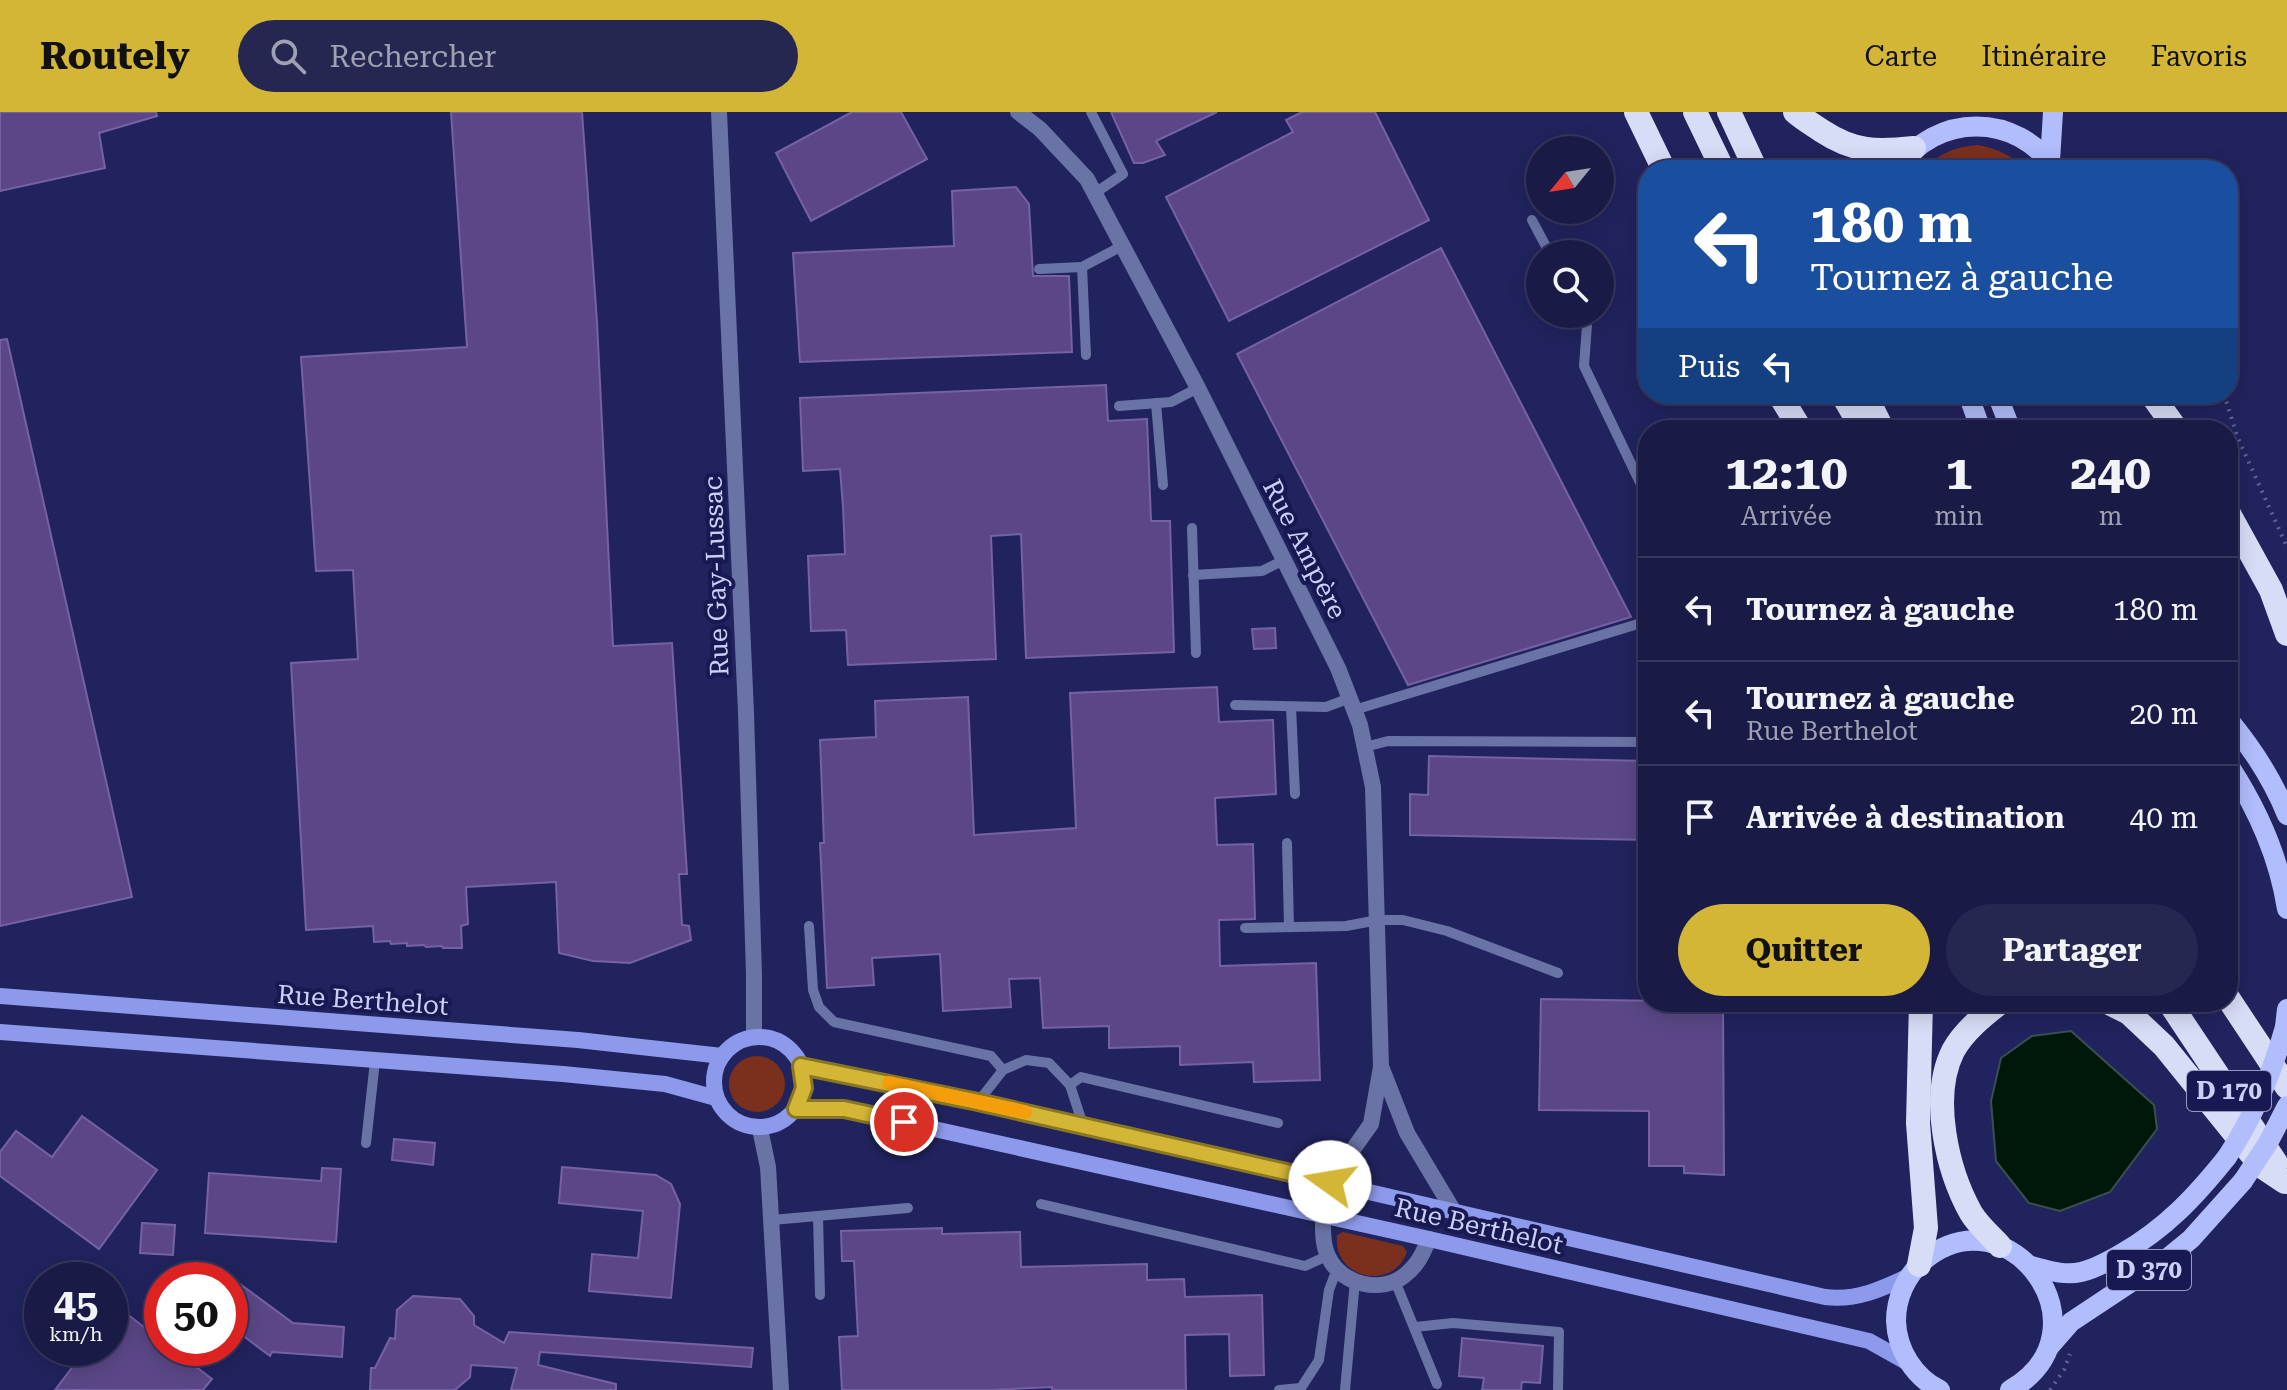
<!DOCTYPE html>
<html lang="fr">
<meta charset="utf-8">
<style>
:root{--surface:#191a46;--page:#262751;--text:#f1f3f6;--muted:#9fa1b3;--line:#37385f;--accent:#d3b635}
body{margin:0;font-family:"Roboto Serif",serif;background:var(--page);color:var(--text);height:100vh;display:flex;flex-direction:column;font-size:30px;white-space:nowrap}
*{box-sizing:border-box;margin:0}
p{font-size:26px;color:var(--muted)}
.icon{flex:none;width:44px;height:44px;fill:none;stroke:currentColor;stroke-width:2;stroke-linecap:round;stroke-linejoin:round}
.map{position:relative;flex:1;overflow:hidden}
.side{position:absolute;left:1638px;top:308px;width:600px;height:592px;display:flex;flex-direction:column;background:var(--surface);border-radius:32px;box-shadow:0 4px 20px #0003,0 0 0 2px var(--line)}
.side>*{flex:none}
.guide{position:absolute;left:1638px;top:48px;width:600px;height:244px;border-radius:32px;box-shadow:0 4px 20px #0003,0 0 0 2px var(--line);background:#1a4fa0;color:#fff;overflow:hidden}
.needle{width:52px;rotate:240deg}
.buttons{position:absolute;left:1526px;top:24px;display:grid;gap:16px}
.buttons a{display:grid;place-items:center;width:88px;height:88px;border-radius:50%;background:var(--surface);box-shadow:0 4px 20px #0003,0 0 0 2px var(--line);font-size:40px}
.speed{position:absolute;left:24px;top:1150px;display:flex;gap:16px;font-size:40px;font-weight:700;text-align:center}
.speed>*{display:grid;place-content:center;width:104px;height:104px;border-radius:50%;background:var(--surface);box-shadow:0 4px 20px #0003,0 0 0 2px var(--line);line-height:1}
.speed small{font-size:20px;font-weight:400}
.speed .limit{border:12px solid #d22;background:#fff;color:#111}
.pin{position:absolute;display:grid;place-items:center;width:68px;height:68px;color:#fff;margin:-34px;border:4px solid #fff;border-radius:50%;box-shadow:0 2px 8px #0007}
.me{position:absolute;width:88px;margin:-44px;rotate:283deg;stroke-linejoin:round;filter:drop-shadow(0 0 6px #0008)}
.turn{display:flex;align-items:center;gap:28px;height:168px;padding:0 40px;font-size:36px}
.turn .icon{width:104px;height:104px;stroke-width:2.5}
.turn b{display:block;font-size:56px;line-height:68px}
.then{display:flex;align-items:center;height:76px;padding:0 40px;background:#0003;gap:16px;font-size:30px}
.eta{display:flex;justify-content:space-evenly;align-items:center;height:136px;text-align:center}
.eta b{font-size:48px;font-weight:700;line-height:56px}
.button{display:flex;gap:16px;margin-top:auto;padding:16px 40px}
.button a{flex:1;height:92px;border-radius:48px;background:var(--accent);color:#111;font-size:32px;font-weight:700;line-height:92px;text-align:center}
.button a+a{background:var(--page);color:var(--text)}
ul{padding:0;list-style:none}
li{display:flex;align-items:center;gap:24px;height:104px;padding:0 40px;border-top:2px solid var(--line)}
li div{flex:1}
li b{display:block;font-size:30px}
li em{font-style:normal}
header{display:flex;align-items:center;gap:48px;box-sizing:border-box;height:112px;padding:0 40px;background:var(--accent);color:#111}
header strong{font-size:38px}
nav{display:flex;gap:44px;margin-inline-start:auto;font-size:28px}
.search{width:560px;height:72px;background:var(--page);display:flex;align-items:center;gap:20px;box-sizing:border-box;padding:0 28px;border-radius:44px;color:var(--muted);font-size:30px}
.map>svg:first-child{display:block}
.green{fill:#7a301c}
.water{fill:#001809;stroke:#3c4f50;stroke-width:2}
.building{fill:#5b4787;stroke:#7562a4;stroke-width:2}
.lines{fill:none;stroke-linecap:round;stroke-linejoin:round}
.path{stroke:#5f6396;stroke-width:4;stroke-dasharray:2 6;stroke-linecap:butt}
.lane{stroke:#6a73a5;stroke-width:10}
.street{stroke:#6a73a5;stroke-width:16}
.secondary{stroke:#8d9aeb;stroke-width:16}
.primary{stroke:#b1bdfc;stroke-width:20}
.highway{stroke:#d8ddf7;stroke-width:24}
.primary-bridge{stroke:#b1bdfc;stroke-width:20}
.route-casing{stroke:#897622;stroke-width:20}
.route{stroke:#d3b635;stroke-width:14}
.slow{stroke:#f59e0b;stroke-width:14}
.labels{text-anchor:middle;stroke-width:8;stroke-linejoin:round;paint-order:stroke}
.shield{fill:#181852;stroke:#9499c4;stroke-width:2}
.shield-label{font-size:24px;font-weight:bold;fill:#c9d0f5}
.street-label{font-size:26px;fill:#c9d0f5;stroke:#181852}
</style>
<header>
<strong>Routely</strong>
<div class="search"><svg class="icon" aria-label="search" viewBox="0 0 24 24"><circle cx="10" cy="10" r="6"/><path d="M15 15l6 6"/></svg>Rechercher</div>
<nav><a>Carte</a><a>Itinéraire</a><a>Favoris</a></nav>
</header>
<div class="map">
<svg width="2287" height="1278" viewBox="0 0 2287 1278">
<rect width="100%" height="100%" fill="#21235e"/>
<!-- green -->
<g class="green">
<path d="M 1978,33 C 1998,37 2012,43 2026,58 L 1923,58 C 1939,41 1955,35 1978,33 Z"/>
<circle cx="757" cy="972" r="28"/>
<path d="M 1343,1120 L 1403,1134 L 1407,1140 C 1392,1181 1332,1166 1337,1123 Z"/>
</g>
<!-- water -->
<path class="water" d="M 2071,919 L 2154,993 L 2157,1017 L 2110,1080 L 2060,1099 L 2029,1091 L 1996,1049 L 1991,989 L 2001,946 L 2032,924 Z"/>
<!-- building -->
<g class="building">
<path d="M 0,0 L 156,0 L 157,4 L 99,21 L 105,56 L 0,79 Z"/>
<path d="M 451,0 L 582,0 L 597,210 L 613,534 L 672,531 L 687,762 L 679,762 L 682,813 L 689,814 L 691,828 L 630,851 L 593,849 L 559,841 L 556,770 L 466,775 L 468,812 L 461,814 L 462,836 L 443,836 L 442,834 L 426,835 L 424,833 L 407,834 L 407,831 L 391,832 L 390,829 L 374,830 L 373,814 L 306,818 L 291,551 L 358,547 L 353,458 L 316,459 L 301,245 L 467,235 Z"/>
<path d="M 852,0 L 901,0 L 927,47 L 811,109 L 776,41 Z"/>
<path d="M 1111,0 L 1217,0 L 1156,29 L 1165,43 L 1143,51 L 1134,51 Z"/>
<path d="M 1302,0 L 1375,0 L 1429,108 L 1229,209 L 1166,85 L 1293,20 L 1286,8 Z"/>
<path d="M 1016,75 L 1029,92 L 1033,164 L 1069,164 L 1072,240 L 800,250 L 793,141 L 954,134 L 952,79 Z"/>
<path d="M 1441,136 L 1631,505 L 1408,573 L 1237,242 Z"/>
<path d="M 7,227 L 132,785 L 0,814 L 0,228 Z"/>
<path d="M 1106,273 L 1108,309 L 1147,307 L 1151,409 L 1170,409 L 1174,540 L 1026,546 L 1021,422 L 991,424 L 996,547 L 848,553 L 846,518 L 811,519 L 808,444 L 845,442 L 843,395 L 840,357 L 803,359 L 800,286 Z"/>
<path d="M 1275,516 L 1276,536 L 1254,537 L 1252,517 Z"/>
<path d="M 1217,575 L 1219,610 L 1273,608 L 1276,682 L 1215,686 L 1217,733 L 1253,732 L 1255,807 L 1219,808 L 1220,854 L 1316,851 L 1320,968 L 1254,970 L 1253,950 L 1180,953 L 1180,934 L 1109,936 L 1109,914 L 1043,916 L 1040,866 L 1009,867 L 1011,895 L 943,899 L 940,842 L 872,846 L 874,873 L 827,876 L 820,731 L 824,731 L 820,628 L 876,625 L 875,589 L 968,585 L 974,723 L 1076,716 L 1070,581 Z"/>
<path d="M 1429,644 L 1648,649 L 1648,728 L 1410,723 L 1410,682 L 1428,683 Z"/>
<path d="M 1541,887 L 1723,890 L 1724,1063 L 1684,1061 L 1684,1054 L 1649,1054 L 1649,999 L 1539,998 Z"/>
<path d="M 82,1004 L 157,1058 L 99,1137 L 0,1064 L 0,1040 L 16,1019 L 52,1045 Z"/>
<path d="M 394,1027 L 435,1031 L 433,1053 L 392,1048 Z"/>
<path d="M 562,1055 L 656,1063 L 671,1072 L 680,1092 L 671,1186 L 589,1179 L 592,1142 L 638,1146 L 643,1099 L 559,1091 Z"/>
<path d="M 322,1056 L 341,1057 L 336,1130 L 205,1121 L 209,1061 L 321,1069 Z"/>
<path d="M 142,1111 L 175,1113 L 173,1143 L 140,1141 Z"/>
<path d="M 942,1116 L 942,1122 L 1020,1120 L 1021,1155 L 1147,1152 L 1147,1168 L 1184,1167 L 1185,1185 L 1262,1183 L 1264,1263 L 1230,1264 L 1229,1222 L 1185,1223 L 1186,1278 L 1052,1278 L 1052,1275 L 990,1278 L 842,1278 L 839,1225 L 858,1224 L 854,1149 L 842,1149 L 841,1119 Z"/>
<path d="M 240,1172 L 293,1211 L 344,1215 L 342,1245 L 272,1240 L 270,1244 L 230,1214 L 230,1185 Z"/>
<path d="M 413,1184 L 460,1187 L 474,1204 L 474,1213 L 504,1231 L 509,1220 L 753,1236 L 751,1255 L 540,1240 L 538,1253 L 616,1272 L 616,1278 L 511,1278 L 517,1256 L 471,1253 L 470,1265 L 455,1278 L 370,1278 L 371,1256 L 375,1256 L 390,1226 L 395,1227 L 397,1198 Z"/>
<path d="M 118,1195 L 162,1229 L 162,1236 L 171,1236 L 212,1267 L 203,1278 L 55,1278 L 87,1236 L 110,1236 L 110,1206 Z"/>
<path d="M 1462,1226 L 1543,1234 L 1540,1271 L 1522,1270 L 1521,1278 L 1482,1278 L 1484,1266 L 1459,1264 Z"/>
</g>
<g class="lines">
<!-- path -->
<g class="path">
<path d="M 2224,282 L 2237,324 L 2287,435"/>
<path d="M 2228,578 L 2236,588"/>
<path d="M 2050,1278 L 2064,1258 L 2070,1242"/>
</g>
<!-- lane -->
<g class="lane">
<path d="M 1091,0 L 1123,62 L 1095,81"/>
<path d="M 1532,108 L 1550,142"/>
<path d="M 1039,157 L 1082,155"/>
<path d="M 1581,202 L 1587,213 L 1584,254 L 1648,387"/>
<path d="M 1086,243 L 1082,155 L 1124,133"/>
<path d="M 1156,291 L 1163,373"/>
<path d="M 1119,294 L 1171,290 L 1198,276"/>
<path d="M 1192,416 L 1196,541"/>
<path d="M 1193,463 L 1262,459 L 1284,448"/>
<path d="M 1235,593 L 1326,595 L 1350,586"/>
<path d="M 1291,595 L 1295,682"/>
<path d="M 1354,598 L 1648,509"/>
<path d="M 1365,635 L 1388,629 L 1648,630"/>
<path d="M 1287,731 L 1289,815"/>
<path d="M 809,814 L 813,878 L 819,895 L 834,910 L 991,944 L 1003,958"/>
<path d="M 1245,816 L 1346,814 L 1378,808 L 1403,808 L 1447,819 L 1558,861"/>
<path d="M 1070,973 L 1081,965 L 1278,1011"/>
<path d="M 978,990 L 1003,958 L 1026,948 L 1049,951 L 1070,973 L 1083,1013"/>
<path d="M 366,1031 L 375,949"/>
<path d="M 1041,1092 L 1305,1154 L 1327,1144"/>
<path d="M 818,1104 L 820,1183"/>
<path d="M 772,1108 L 908,1096"/>
<path d="M 1395,1169 L 1437,1272"/>
<path d="M 1415,1215 L 1453,1211 L 1559,1220 L 1558,1278"/>
<path d="M 1279,1278 L 1301,1276 L 1319,1248 L 1329,1178 L 1337,1157"/>
<path d="M 1345,1278 L 1355,1169"/>
</g>
<!-- street -->
<g class="street">
<path d="M 719,0 L 746,600 L 754,863 L 754,925"/>
<path d="M 1018,0 L 1040,17 L 1087,67 L 1198,276 L 1338,556 L 1360,613 L 1373,675 L 1381,955 L 1371,1012 L 1330,1070"/>
<path d="M 1382,957 L 1407,1021 L 1453,1098"/>
<path d="M 760,1017 L 768,1055 L 781,1278"/>
<path d="M 1323,1103 C 1323,1117 1322,1133 1329,1146 C 1342,1173 1382,1182 1405,1163 C 1418,1153 1423,1141 1429,1127"/>
</g>
<!-- secondary -->
<g class="secondary">
<path d="M 0,884 L 578,928 L 722,944"/>
<path d="M 0,920 L 563,962 L 665,972 L 716,986"/>
<circle cx="759" cy="970" r="45"/>
<path d="M 801,954 L 978,990 L 1825,1185 C 1856,1189 1882,1177 1909,1164"/>
<path d="M 796,997 L 844,997 L 1429,1127 L 1869,1229 L 1910,1252"/>
</g>
<!-- primary -->
<g class="primary">
<path d="M 2050,49 L 2053,0"/>
<path d="M 1897,58 C 1935,0 2018,0 2055,58"/>
<path d="M 1968,282 L 1981,318"/>
<path d="M 1997,282 L 2011,318"/>
<path d="M 2228,607 C 2252,636 2273,668 2287,703"/>
<path d="M 2228,652 C 2257,696 2279,745 2287,797"/>
<path d="M 2285,915 L 2287,897"/>
<path d="M 2031,1154 C 2047,1158 2064,1164 2081,1160 C 2095,1157 2109,1149 2121,1142 C 2166,1116 2195,1085 2227,1045"/>
<path d="M 2050,1234 L 2071,1210 L 2169,1145 L 2191,1127 L 2243,1069"/>
<path d="M 1940,1278 C 1914,1265 1897,1238 1896,1209 C 1896,1186 1906,1164 1923,1149 C 2009,1076 2113,1219 2010,1278"/>
</g>
<!-- highway -->
<g class="highway">
<path d="M 1636,0 L 1664,58"/>
<path d="M 1695,0 L 1723,58"/>
<path d="M 1729,0 L 1756,58"/>
<path d="M 1795,0 C 1803,7 1813,13 1822,19 C 1854,40 1876,40 1914,36"/>
<path d="M 1779,282 L 1801,318"/>
<path d="M 1842,282 L 1863,318"/>
<path d="M 1865,282 L 1883,318"/>
<path d="M 2151,282 L 2177,318"/>
<path d="M 2228,400 L 2271,478 L 2287,522"/>
<path d="M 2228,886 L 2287,975"/>
<path d="M 2107,890 L 2129,901 L 2164,934 L 2261,1054 L 2285,1070"/>
<path d="M 2169,890 L 2276,1051"/>
<path d="M 2000,1134 C 1991,1124 1978,1113 1971,1101 C 1947,1058 1930,985 1953,939 C 1964,919 1984,903 2001,890"/>
<path d="M 1919,1153 L 1926,1116 L 1918,1011 L 1921,890"/>
</g>
<!-- primary-bridge -->
<g class="primary-bridge">
<path d="M 2227,1045 C 2254,1004 2272,962 2285,915"/>
<path d="M 2243,1069 L 2268,1031 L 2287,994"/>
</g>
</g>
<g class="lines">
<!-- route casing -->
<g class="route-casing">
<path id="route" d="M 904,1010 L 844,997 L 796,997 L 804,976 L 801,954 L 978,990 L 1330,1070"/>
</g>
<!-- route -->
<use href="#route" class="route"/>
<!-- slow -->
<path class="slow" d="M 889,971 L 1025,1000"/>
</g>
<g class="labels">
<!-- shield labels -->
<g class="shield">
<rect x="2187" y="959" width="84" height="40" rx="6"/>
<rect x="2107" y="1138" width="84" height="40" rx="6"/>
</g>
<g class="shield-label">
<text x="2229" y="987">D 170</text>
<text x="2149" y="1166">D 370</text>
</g>
<!-- street labels -->
<g class="street-label">
<text transform="translate(1305 437) rotate(63)" y="9">Rue Ampère</text>
<text transform="translate(716 464) rotate(-92)" y="9">Rue Gay-Lussac</text>
<text transform="translate(363 888) rotate(4)" y="9">Rue Berthelot</text>
<text transform="translate(1479 1114) rotate(13)" y="9">Rue Berthelot</text>
</g>
</g>
</svg>
<div class="buttons">
<a><svg class="needle" viewBox="-14 -14 28 28"><path d="M0-13l5 13h-10z" fill="#e53935"/><path d="M0 13l5-13h-10z" fill="#9fa1b3"/></svg></a>
<a><svg class="icon" aria-label="search" viewBox="0 0 24 24"><circle cx="10" cy="10" r="6"/><path d="M15 15l6 6"/></svg></a>
</div>
<div class="speed"><div>45<small>km/h</small></div><div class="limit">50</div></div>
<div class="pin" style="left:904px;top:1010px;background:#d93025"><svg class="icon" aria-label="arrive" viewBox="0 0 24 24"><path d="M6 21V4h12l-3 4 3 4H6"/></svg></div>
<svg class="me" style="left:1330px;top:1070px" viewBox="-20 -20 40 40"><circle r="19" fill="#fff"/><path d="M0-13L10 11 0 6-10 11z" fill="#d3b635"/></svg>
<div class="guide">
<div class="turn"><svg class="icon" aria-label="left" viewBox="0 0 24 24"><path d="M17 20v-9H6M10 6l-5 5 5 5"/></svg><div><b>180 m</b>Tournez à gauche</div></div>
<div class="then">Puis<svg class="icon" aria-label="left" viewBox="0 0 24 24"><path d="M17 20v-9H6M10 6l-5 5 5 5"/></svg></div>
</div>
<section class="side">
<div class="eta">
<div><b>12:10</b><p>Arrivée</p></div>
<div><b>1</b><p>min</p></div>
<div><b>240</b><p>m</p></div>
</div>
<ul>
<li><svg class="icon" aria-label="left" viewBox="0 0 24 24"><path d="M17 20v-9H6M10 6l-5 5 5 5"/></svg><div><b>Tournez à gauche</b></div><em>180 m</em></li>
<li><svg class="icon" aria-label="left" viewBox="0 0 24 24"><path d="M17 20v-9H6M10 6l-5 5 5 5"/></svg><div><b>Tournez à gauche</b><p>Rue Berthelot</p></div><em>20 m</em></li>
<li><svg class="icon" aria-label="arrive" viewBox="0 0 24 24"><path d="M6 21V4h12l-3 4 3 4H6"/></svg><div><b>Arrivée à destination</b></div><em>40 m</em></li>
</ul>
<div class="button"><a>Quitter</a><a>Partager</a></div>
</section>
</div>
